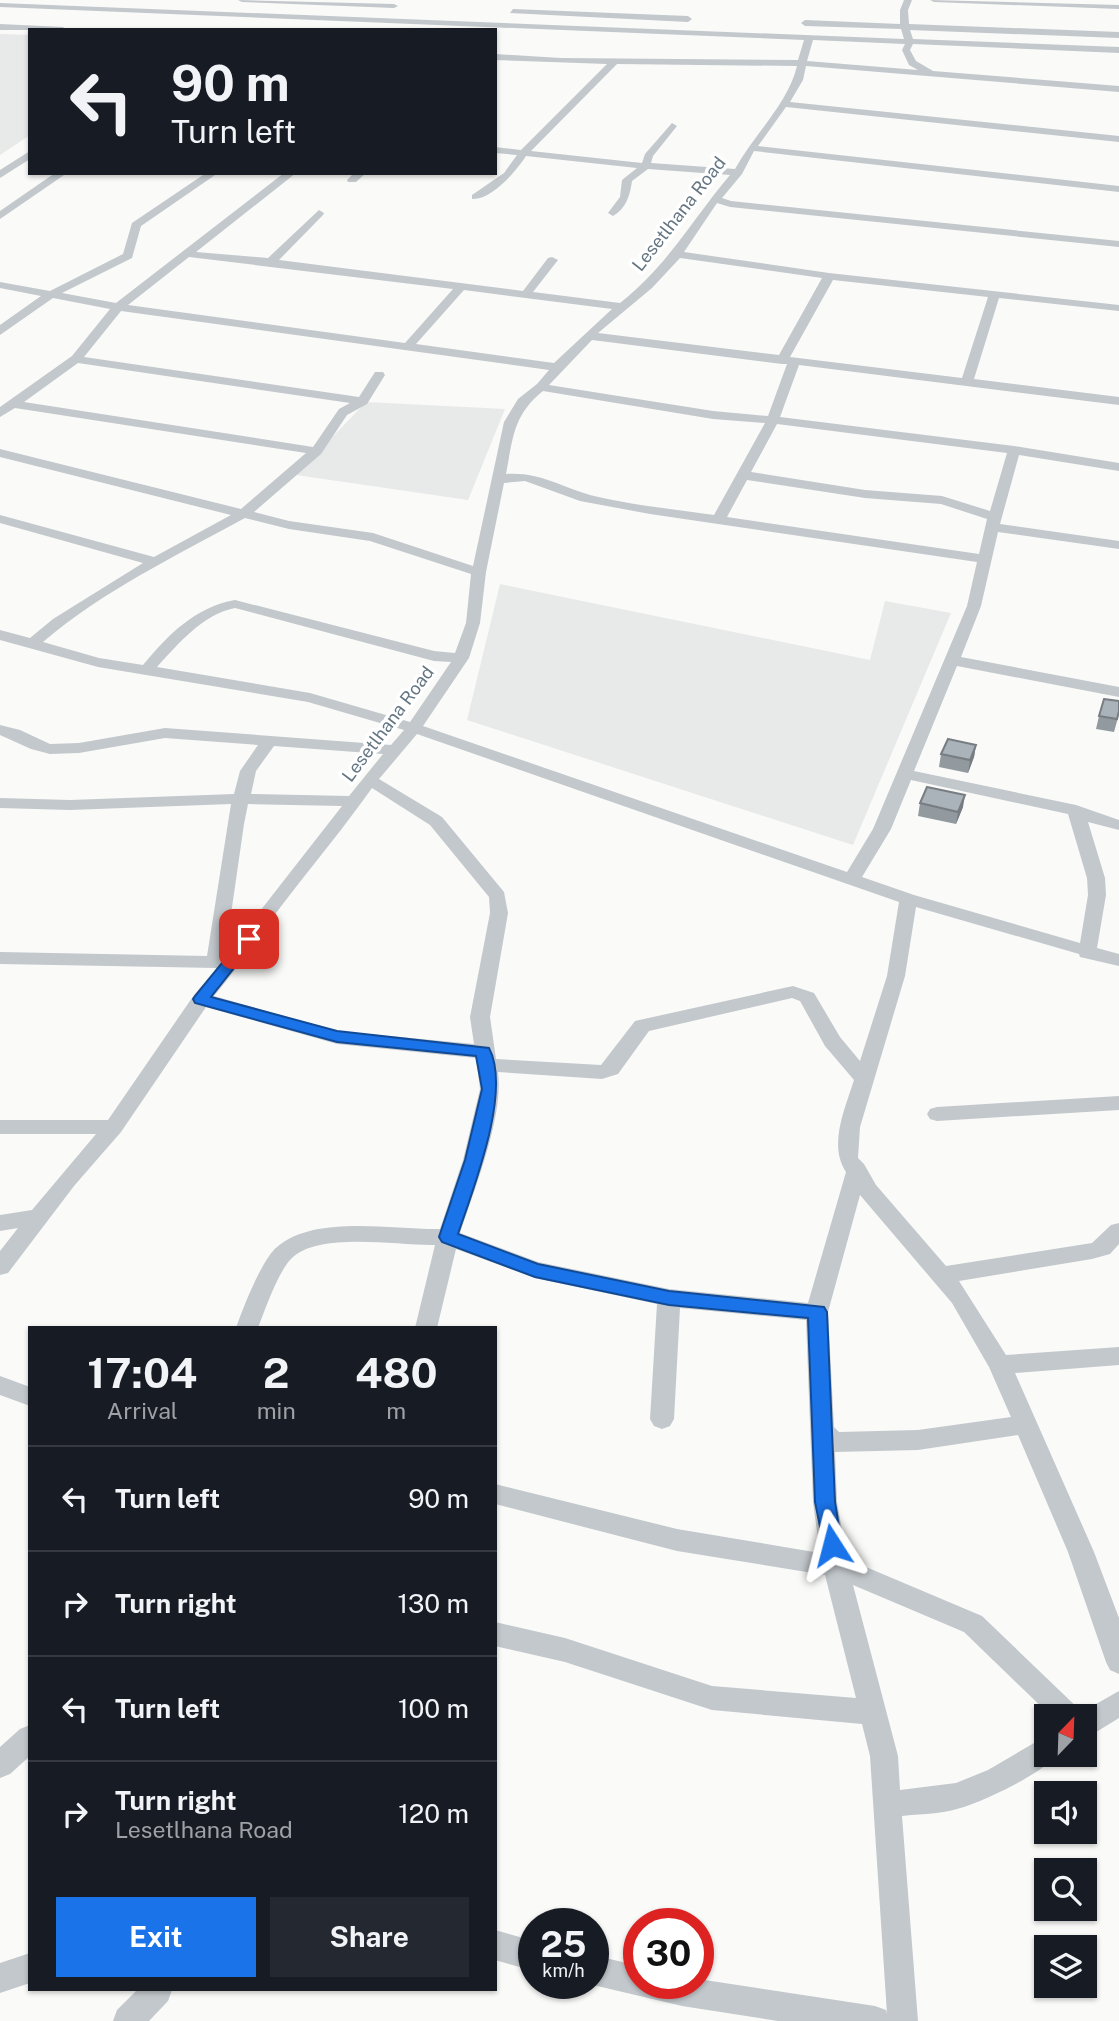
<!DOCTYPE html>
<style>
:root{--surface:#171b24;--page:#242831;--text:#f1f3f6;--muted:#9ea1a6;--line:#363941;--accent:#1a73e8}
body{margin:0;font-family:"Public Sans",sans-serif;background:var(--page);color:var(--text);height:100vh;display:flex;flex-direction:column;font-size:26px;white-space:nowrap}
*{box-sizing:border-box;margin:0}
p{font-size:23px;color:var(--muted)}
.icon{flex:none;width:38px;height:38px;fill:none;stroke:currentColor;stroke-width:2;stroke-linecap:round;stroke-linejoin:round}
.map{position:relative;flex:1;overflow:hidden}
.drawer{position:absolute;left:28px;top:1326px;width:469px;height:665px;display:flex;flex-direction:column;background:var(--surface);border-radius:0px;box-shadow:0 2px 5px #0004}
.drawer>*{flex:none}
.guide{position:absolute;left:28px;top:28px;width:469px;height:147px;border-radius:0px;box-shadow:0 2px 5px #0004;background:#171b24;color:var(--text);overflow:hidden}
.needle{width:46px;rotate:23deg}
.tools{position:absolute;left:1034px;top:1704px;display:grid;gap:14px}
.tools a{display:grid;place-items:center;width:63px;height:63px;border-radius:0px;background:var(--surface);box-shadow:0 2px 5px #0004;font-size:35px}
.speed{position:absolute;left:518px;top:1908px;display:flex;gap:14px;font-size:35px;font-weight:700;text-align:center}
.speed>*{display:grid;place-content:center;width:91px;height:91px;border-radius:50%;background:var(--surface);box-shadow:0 2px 5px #0004;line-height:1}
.speed small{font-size:18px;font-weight:400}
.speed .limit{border:10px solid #d22;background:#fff;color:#111}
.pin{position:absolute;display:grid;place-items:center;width:60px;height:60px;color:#fff;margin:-30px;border-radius:14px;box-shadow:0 4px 10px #0006}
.me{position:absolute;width:77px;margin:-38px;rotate:351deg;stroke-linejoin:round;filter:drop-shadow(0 0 5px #0008)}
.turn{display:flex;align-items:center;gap:24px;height:147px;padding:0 28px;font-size:32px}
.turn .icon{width:91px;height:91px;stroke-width:2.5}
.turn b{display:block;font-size:49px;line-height:60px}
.eta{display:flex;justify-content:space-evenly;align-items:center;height:119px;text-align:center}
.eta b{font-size:42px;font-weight:700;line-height:49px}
.cta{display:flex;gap:14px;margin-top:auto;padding:14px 28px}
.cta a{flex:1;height:80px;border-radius:0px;background:var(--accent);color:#fff;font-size:28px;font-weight:700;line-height:80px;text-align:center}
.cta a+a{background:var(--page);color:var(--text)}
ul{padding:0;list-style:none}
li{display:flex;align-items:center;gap:21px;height:105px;padding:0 28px;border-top:2px solid var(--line)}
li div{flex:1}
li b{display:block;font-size:26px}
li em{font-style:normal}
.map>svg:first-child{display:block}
.built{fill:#e8e9e9}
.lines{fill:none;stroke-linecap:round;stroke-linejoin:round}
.minor{fill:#c3c8cc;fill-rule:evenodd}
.wall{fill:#929a9f}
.shaded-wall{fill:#777d82}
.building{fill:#aab3b9;stroke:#777d82;stroke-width:2}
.route{fill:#1a73e8;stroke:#114b97;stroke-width:2}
.labels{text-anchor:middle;stroke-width:7;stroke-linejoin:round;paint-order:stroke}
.far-street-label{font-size:18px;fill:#657683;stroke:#fff}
</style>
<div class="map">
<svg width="1119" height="2021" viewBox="0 0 1119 2021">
<rect width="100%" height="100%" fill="#fafaf8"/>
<!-- built -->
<g class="built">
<path d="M 0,34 L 30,35 L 30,135 L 0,155 Z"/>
<path d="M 366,402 L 505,409 L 468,500 L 296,475 Z"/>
<path d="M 500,584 L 870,660 L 885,601 L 951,613 L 853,845 L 467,720 Z"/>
</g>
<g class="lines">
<!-- minor -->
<g class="minor">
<path d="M 238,0 L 394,4 L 398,6 L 394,8 L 242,2 Z"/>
<path d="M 904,0 L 912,0 L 908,10 L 909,24 L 1119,32 L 1119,38 L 910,30 L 913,39 L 1119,47 L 1119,53 L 913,44 L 910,50 L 916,61 L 933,71 L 1119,86 L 1119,92 L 806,66 L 803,80 L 790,102 L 1119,136 L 1119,142 L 786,107 L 758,146 L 1119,186 L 1119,192 L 754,151 L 742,174 L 722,198 L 731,201 L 1119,241 L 1119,247 L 730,207 L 717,203 L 684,252 L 829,273 L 1119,305 L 1119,311 L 999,298 L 974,379 L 1119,397 L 1119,405 L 799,365 L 780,417 L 1014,446 L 1119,463 L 1119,471 L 1019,455 L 1000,524 L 1119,541 L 1119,549 L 998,532 L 981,606 L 961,657 L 1119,687 L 1119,697 L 957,666 L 914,771 L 1076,805 L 1119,820 L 1119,830 L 1088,822 L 1105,878 L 1106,895 L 1097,948 L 1119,954 L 1119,966 L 1080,957 L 1079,954 L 916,907 L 905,976 L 860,1127 L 858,1158 L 864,1164 L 876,1185 L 946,1266 L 1092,1243 L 1111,1225 L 1119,1223 L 1119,1244 L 1110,1254 L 1092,1259 L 959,1281 L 1006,1355 L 1119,1347 L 1119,1365 L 1015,1373 L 1094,1552 L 1119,1618 L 1119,1674 L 1110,1670 L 1106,1662 L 1068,1552 L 1018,1435 L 918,1450 L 835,1452 L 837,1502 L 847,1559 L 982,1616 L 1082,1712 L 1119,1691 L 1119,1718 L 1085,1739 L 1085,1717 L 1052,1717 L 964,1632 L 853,1585 L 898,1756 L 900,1790 L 956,1783 L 988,1770 L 1046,1736 L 1046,1755 L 1057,1755 C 1042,1774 980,1803 957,1809 C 939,1814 920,1814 902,1816 L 918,2021 L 778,2021 L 682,2006 L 593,1985 L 588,1983 L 593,1983 L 593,1955 L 639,1966 L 639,1983 L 698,1983 L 698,1979 L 875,2006 L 886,2010 L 887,2014 L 870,1756 L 862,1724 L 712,1710 L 565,1662 L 495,1646 L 495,1622 L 565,1638 L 712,1686 L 856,1698 L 825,1575 L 677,1551 L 495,1504 L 495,1484 L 677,1529 L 820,1553 L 813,1502 L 806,1320 L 680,1308 L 674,1419 L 670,1426 L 662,1429 L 654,1426 L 650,1419 L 657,1304 L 535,1278 L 456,1249 L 437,1328 L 415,1328 L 435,1245 C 398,1246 318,1231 291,1259 C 278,1272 265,1310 258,1328 L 236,1328 C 242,1310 262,1259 277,1247 C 315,1214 393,1230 440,1229 L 463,1160 L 480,1089 L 476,1058 L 337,1044 L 206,1007 L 121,1132 L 74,1186 L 8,1273 L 0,1275 L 0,1251 L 18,1228 L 0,1231 L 0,1215 L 32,1210 L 96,1134 L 0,1134 L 0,1120 L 108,1120 L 194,995 L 217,968 L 0,964 L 0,952 L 207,956 L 231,804 L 70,810 L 0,808 L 0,798 L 70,800 L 234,794 L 240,771 L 258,745 L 165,738 L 79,753 L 50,754 L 31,749 L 0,735 L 0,725 L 20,730 L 50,744 L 79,743 L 165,728 L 391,745 L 404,730 L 308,702 L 98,667 L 0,640 L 0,630 L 30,638 L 53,619 L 143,563 L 0,523 L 0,515 L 154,557 L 231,515 L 0,457 L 0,449 L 241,509 L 306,453 L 15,408 L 0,417 L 0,407 L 72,356 L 110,309 L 53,298 L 0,335 L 0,325 L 41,296 L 0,288 L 0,282 L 50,291 L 123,254 L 132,223 L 206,173 L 218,173 L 141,226 L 132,258 L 62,293 L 116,303 L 284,173 L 296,173 L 196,252 L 268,258 L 319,210 L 324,213 L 323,215 L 279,260 L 523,291 L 548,258 L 552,257 L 558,260 L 533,292 L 620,303 C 668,265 692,220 730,175 L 648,169 L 632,181 C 630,195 626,209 613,216 L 608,213 L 620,197 L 622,180 L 637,168 L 526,156 C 516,171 492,200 472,199 L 472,195 L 504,173 L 517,155 L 495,153 L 495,147 L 521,150 L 607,64 L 495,60 L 495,54 L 561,58 L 798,60 L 804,40 L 0,7 L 0,3 L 904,39 L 901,29 L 805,26 L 801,23 L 805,20 L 900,24 L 900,10 ZM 813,40 L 905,44 L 902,50 L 909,65 L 918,70 L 807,61 ZM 617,64 L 797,66 C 788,104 754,134 735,169 L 651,163 L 653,156 L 677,126 L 672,123 L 645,154 L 642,163 L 531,151 ZM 189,257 L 453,289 L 405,343 L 128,305 ZM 680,258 L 822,278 L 779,355 L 598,333 L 652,288 ZM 833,280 L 988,297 L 962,378 L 790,357 ZM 464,290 L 612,309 L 554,363 L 416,344 ZM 121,311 L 549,370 L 537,384 L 518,399 L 504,422 L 473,566 L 373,533 L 289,521 L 254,512 L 321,454 L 347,415 L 367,404 L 385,375 L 383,372 L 375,372 L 359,397 L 84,357 ZM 592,340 L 782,364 L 787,364 L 768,416 L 713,411 L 549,385 ZM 78,363 L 350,403 L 339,409 L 313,447 L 24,402 ZM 543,391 L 713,419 L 765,423 L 714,515 C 673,509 630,505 590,495 C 558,486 541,472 506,474 C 513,438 513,415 543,391 ZM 777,424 L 1007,453 L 990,511 L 942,496 L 865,490 L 751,472 ZM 747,480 L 865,498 L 941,504 L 987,519 L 979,554 L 727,517 ZM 525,481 L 580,501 L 650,514 L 977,562 L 967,606 L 873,829 L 847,872 L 423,726 L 469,658 L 480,623 L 486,572 L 504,483 ZM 245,518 L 289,529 L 370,541 L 471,574 L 466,623 L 455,653 L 434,651 L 235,600 C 195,607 168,635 143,665 L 99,658 L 43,642 C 104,590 176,556 245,518 ZM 235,608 L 434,661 L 451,662 L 410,722 L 310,693 L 157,667 C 178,644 203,614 235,608 ZM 417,734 L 899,902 L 887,976 L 860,1061 L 840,1037 L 814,993 L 793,986 L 635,1021 L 601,1065 L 496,1059 L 490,1017 L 508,913 L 504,892 L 442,817 L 379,779 ZM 274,746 L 383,754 L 349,796 L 251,794 L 256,771 ZM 911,780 L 1068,814 L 1087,878 L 1088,895 L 1080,943 L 914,895 L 862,877 L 891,829 ZM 372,788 L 430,825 L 489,897 L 490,913 L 470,1017 L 474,1044 L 337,1031 L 214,996 C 241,964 263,929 289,896 C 317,860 345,826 372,788 ZM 248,804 L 342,806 L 225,956 L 244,824 ZM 792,998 L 800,1001 L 825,1046 L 854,1080 C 845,1109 828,1145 846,1172 L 808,1303 L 669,1289 L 538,1262 L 460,1233 C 474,1190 504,1116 498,1072 L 602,1079 L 618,1074 L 649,1031 ZM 860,1195 L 952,1303 L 989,1367 L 1011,1417 L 918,1430 L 839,1432 L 834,1427 L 828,1312 Z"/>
<path d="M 930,0 L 1119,5 L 1119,9 L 934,2 Z"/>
<path d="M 513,9 L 688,16 L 692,19 L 688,22 L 510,13 Z"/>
<path d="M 0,24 L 63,27 L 67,30 L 0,30 Z"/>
<path d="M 30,151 L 30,159 L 0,178 L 0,170 Z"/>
<path d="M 55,173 L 67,173 L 0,219 L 0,211 Z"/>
<path d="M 354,173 L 366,173 L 356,182 L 348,182 L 347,180 Z"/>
<path d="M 1119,1096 L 1119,1110 L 937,1121 L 930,1119 L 927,1114 L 930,1109 L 937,1107 Z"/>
<path d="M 0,1376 L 30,1387 L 30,1406 L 0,1395 Z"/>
<path d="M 30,1725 L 30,1756 L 10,1774 L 0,1778 L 0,1747 L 20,1729 Z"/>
<path d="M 495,1930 L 534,1941 L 534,1971 L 495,1960 Z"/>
<path d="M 30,1953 L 30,1983 L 0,1993 L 0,1963 Z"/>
<path d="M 137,1990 L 172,1990 L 168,2001 L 149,2021 L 113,2021 L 117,2010 Z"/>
</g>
</g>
<!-- wall -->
<g class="wall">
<path d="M 1119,714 L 1114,732 L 1096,729 L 1099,716 Z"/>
<path d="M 976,745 L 974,757 L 968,773 L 939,767 L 941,754 Z"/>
<path d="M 920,803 L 963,807 L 956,824 L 918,816 Z"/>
</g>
<!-- shaded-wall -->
<g class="shaded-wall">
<path d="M 976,745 L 974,757 L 968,773 L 970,760 Z"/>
<path d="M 965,795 L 963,807 L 956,824 L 958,812 Z"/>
</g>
<!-- building -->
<g class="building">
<path d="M 1104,699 L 1119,701 L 1119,711 L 1117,719 L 1099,716 Z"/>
<path d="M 948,739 L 976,745 L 970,760 L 941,754 Z"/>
<path d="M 927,787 L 965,795 L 958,812 L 920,803 Z"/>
</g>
<!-- route -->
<path class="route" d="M 249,934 L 257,939 L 211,997 L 337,1031 L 489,1048 C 512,1091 473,1189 458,1234 L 538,1264 L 669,1291 L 824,1307 L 827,1312 L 835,1502 L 842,1545 L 839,1551 L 832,1554 L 825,1551 L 815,1502 L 808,1318 L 669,1305 L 535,1277 L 442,1242 L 439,1237 L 465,1160 L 482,1089 L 476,1056 L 337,1042 L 195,1003 L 193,999 L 195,996 L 244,936 Z"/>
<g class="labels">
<!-- far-street labels -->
<g class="far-street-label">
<text transform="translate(679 214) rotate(-52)" y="6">Lesetlhana Road</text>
<text transform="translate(388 724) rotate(-53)" y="6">Lesetlhana Road</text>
</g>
</g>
</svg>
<div class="tools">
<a><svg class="needle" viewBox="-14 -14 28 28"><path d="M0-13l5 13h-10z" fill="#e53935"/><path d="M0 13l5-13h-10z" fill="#9ea1a6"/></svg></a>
<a><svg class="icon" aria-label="sound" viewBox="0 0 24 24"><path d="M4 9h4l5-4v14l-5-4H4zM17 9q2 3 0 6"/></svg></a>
<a><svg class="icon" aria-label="search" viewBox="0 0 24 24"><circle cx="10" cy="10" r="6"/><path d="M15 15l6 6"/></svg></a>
<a><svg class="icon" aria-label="layers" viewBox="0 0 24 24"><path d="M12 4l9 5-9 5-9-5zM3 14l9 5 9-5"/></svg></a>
</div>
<div class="speed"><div>25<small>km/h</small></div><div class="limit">30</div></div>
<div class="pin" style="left:249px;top:939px;background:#d93025"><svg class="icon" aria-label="arrive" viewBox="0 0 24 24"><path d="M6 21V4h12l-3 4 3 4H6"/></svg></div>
<svg class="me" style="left:832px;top:1545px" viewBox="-20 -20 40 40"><path d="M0-17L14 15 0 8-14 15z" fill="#1a73e8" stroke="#fff" stroke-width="4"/></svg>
<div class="guide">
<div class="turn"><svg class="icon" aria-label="left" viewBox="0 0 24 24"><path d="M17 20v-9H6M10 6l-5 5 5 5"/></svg><div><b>90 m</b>Turn left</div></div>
</div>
<section class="drawer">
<div class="eta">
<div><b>17:04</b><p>Arrival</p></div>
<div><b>2</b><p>min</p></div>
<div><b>480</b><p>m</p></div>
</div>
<ul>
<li><svg class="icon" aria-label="left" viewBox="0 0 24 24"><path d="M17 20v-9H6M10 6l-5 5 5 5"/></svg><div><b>Turn left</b></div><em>90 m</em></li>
<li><svg class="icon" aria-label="right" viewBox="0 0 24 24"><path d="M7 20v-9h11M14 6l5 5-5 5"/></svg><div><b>Turn right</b></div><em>130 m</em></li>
<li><svg class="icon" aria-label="left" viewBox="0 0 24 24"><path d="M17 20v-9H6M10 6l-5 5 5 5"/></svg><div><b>Turn left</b></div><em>100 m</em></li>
<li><svg class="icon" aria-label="right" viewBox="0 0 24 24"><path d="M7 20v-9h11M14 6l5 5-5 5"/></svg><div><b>Turn right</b><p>Lesetlhana Road</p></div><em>120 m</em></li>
</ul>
<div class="cta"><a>Exit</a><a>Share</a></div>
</section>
</div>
